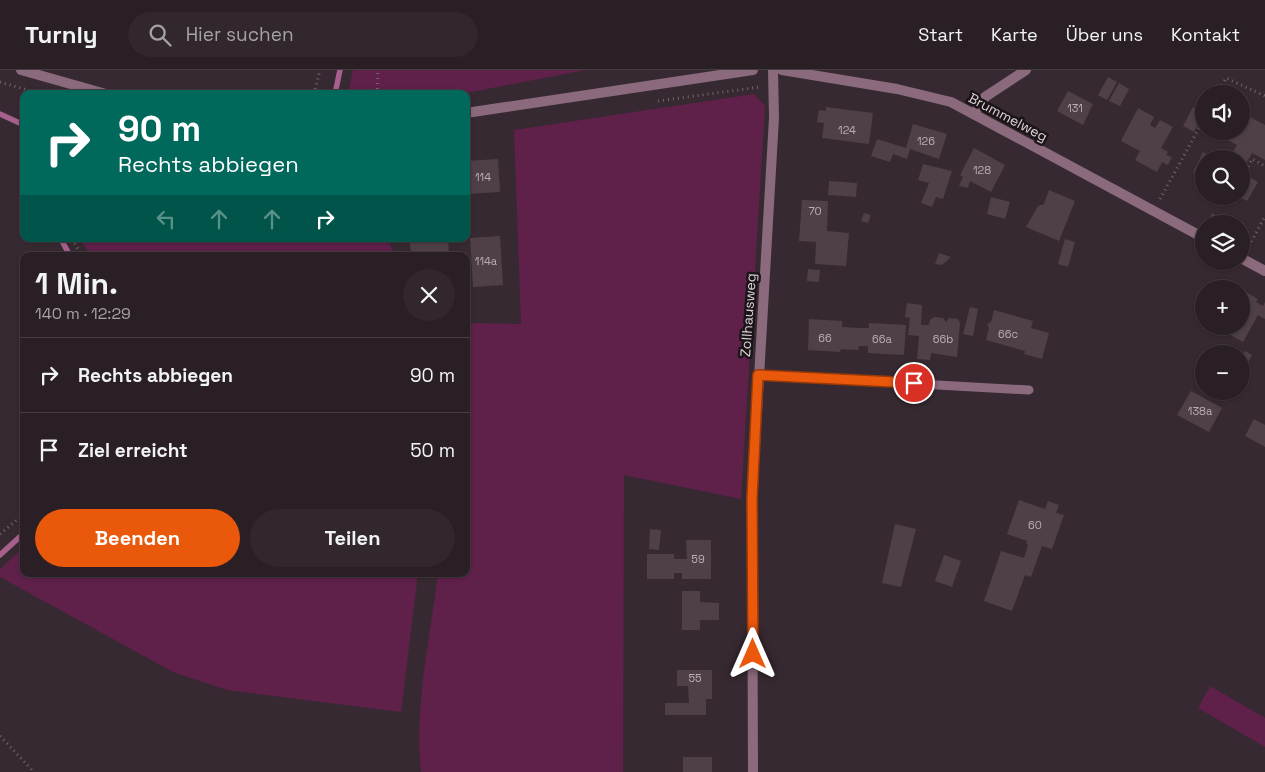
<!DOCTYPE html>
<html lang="de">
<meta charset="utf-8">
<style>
:root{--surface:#291f25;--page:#31272d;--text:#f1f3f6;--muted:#a5a2a7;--line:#453d42;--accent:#ea580c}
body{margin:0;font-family:"Space Grotesk",sans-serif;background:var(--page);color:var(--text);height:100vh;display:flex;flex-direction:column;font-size:19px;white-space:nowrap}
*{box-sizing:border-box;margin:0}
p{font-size:16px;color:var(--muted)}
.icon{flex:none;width:28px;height:28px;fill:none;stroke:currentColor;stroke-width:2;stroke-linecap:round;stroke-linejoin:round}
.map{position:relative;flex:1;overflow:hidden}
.details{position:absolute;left:20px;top:182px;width:450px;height:325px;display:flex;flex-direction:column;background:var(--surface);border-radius:10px;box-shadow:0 1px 4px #0004,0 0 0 1px var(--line)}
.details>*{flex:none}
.guide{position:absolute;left:20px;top:20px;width:450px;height:152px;border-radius:10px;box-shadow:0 1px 4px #0004,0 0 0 1px var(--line);background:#00695c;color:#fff;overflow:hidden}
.controls{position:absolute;left:1195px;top:15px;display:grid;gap:10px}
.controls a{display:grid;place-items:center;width:55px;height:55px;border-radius:50%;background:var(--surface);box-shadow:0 1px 4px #0004,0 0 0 1px var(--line);font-size:25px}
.pin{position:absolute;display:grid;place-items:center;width:42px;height:42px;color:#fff;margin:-21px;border:2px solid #fff;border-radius:50%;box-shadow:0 1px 5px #0007}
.me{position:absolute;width:55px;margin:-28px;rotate:0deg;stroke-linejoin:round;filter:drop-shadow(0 0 4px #0008)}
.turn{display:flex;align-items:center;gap:18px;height:105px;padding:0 15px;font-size:22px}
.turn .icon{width:65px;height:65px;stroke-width:2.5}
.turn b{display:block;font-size:35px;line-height:42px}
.lanes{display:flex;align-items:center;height:48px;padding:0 15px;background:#0003;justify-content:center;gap:25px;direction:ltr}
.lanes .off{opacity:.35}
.round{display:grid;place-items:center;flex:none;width:52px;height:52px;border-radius:26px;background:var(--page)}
.overview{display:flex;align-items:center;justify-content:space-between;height:85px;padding:0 15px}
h1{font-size:30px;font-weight:700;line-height:38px}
.cta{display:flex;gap:10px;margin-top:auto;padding:10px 15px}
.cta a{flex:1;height:58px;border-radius:30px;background:var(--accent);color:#fff;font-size:20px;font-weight:700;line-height:58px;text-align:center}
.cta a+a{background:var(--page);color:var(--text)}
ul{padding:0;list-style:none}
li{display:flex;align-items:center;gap:15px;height:75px;padding:0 15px;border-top:1px solid var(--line)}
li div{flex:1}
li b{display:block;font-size:19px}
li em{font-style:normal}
header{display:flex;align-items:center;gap:30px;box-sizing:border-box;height:70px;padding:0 25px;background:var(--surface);border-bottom:1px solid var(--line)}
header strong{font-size:24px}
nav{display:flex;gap:28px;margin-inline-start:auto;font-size:18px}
.search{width:350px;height:45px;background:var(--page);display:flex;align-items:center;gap:12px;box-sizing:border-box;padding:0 18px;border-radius:28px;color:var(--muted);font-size:19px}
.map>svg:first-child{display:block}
.green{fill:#5f204a}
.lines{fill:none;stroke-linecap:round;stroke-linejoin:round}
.stream{stroke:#a7608c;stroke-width:5.5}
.building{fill:#4f4048}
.path{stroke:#73666d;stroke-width:3;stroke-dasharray:1 4;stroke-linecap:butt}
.service{stroke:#8a6a7c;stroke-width:9}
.minor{stroke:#8a6a7c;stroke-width:10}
.route-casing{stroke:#983908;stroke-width:12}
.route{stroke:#ea580c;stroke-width:9}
.labels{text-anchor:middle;stroke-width:5;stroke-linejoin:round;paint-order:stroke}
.number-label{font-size:11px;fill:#b7adb2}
.street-label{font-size:14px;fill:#dad1d6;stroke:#1b1418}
</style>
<header>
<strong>Turnly</strong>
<div class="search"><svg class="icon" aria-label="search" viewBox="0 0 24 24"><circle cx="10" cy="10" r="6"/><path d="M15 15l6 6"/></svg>Hier suchen</div>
<nav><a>Start</a><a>Karte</a><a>Über uns</a><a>Kontakt</a></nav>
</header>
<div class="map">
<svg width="1265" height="702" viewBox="0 0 1265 702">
<rect width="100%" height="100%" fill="#372931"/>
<!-- green -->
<g class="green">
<path d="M 353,0 L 586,0 L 461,24 L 348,24 Z"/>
<path d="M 754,24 L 765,36 L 741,429 L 624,405 L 623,702 L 421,702 C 414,636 430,569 438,504 L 466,504 L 466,253 L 521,254 L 514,60 Z"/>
<path d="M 80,169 L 388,169 L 395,186 L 91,186 Z"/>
<path d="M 24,477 L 24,504 L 418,504 L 401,642 L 227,620 L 173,602 L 0,507 L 0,499 Z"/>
<path d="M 1210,616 L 1265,648 L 1265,677 L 1198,638 Z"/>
</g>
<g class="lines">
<!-- stream -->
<g class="stream">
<path d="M 335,24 L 340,0"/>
<path d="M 0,44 L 24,55"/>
<path d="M 61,169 L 70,186"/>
<path d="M 0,485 L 24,463"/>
</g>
</g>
<!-- building -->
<g class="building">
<path d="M 1108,7 L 1117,12 L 1107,30 L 1098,25 Z"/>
<path d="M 1119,13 L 1129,19 L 1120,36 L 1109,31 Z"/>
<path d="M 1068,21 L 1093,34 L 1083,55 L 1057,41 Z"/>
<path d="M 826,37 L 873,43 L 869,74 L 822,68 L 824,53 L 817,52 L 819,40 L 826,41 Z"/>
<path d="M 1193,37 L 1204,42 L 1194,62 L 1183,56 Z"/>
<path d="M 1138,38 L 1154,47 L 1150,55 L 1155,58 L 1160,50 L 1173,57 L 1161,78 L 1168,82 L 1166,85 L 1172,87 L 1168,95 L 1162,92 L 1157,102 L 1135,90 L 1140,81 L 1121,71 Z"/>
<path d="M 1241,42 L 1265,55 L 1265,90 L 1252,83 L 1241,102 L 1258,112 L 1247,131 L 1241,128 L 1241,89 L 1229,89 L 1237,75 L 1211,61 L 1241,61 Z"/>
<path d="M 913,54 L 947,64 L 939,89 L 910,79 L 907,89 L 893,84 L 890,92 L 871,86 L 877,69 L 906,78 Z"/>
<path d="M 974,78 L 1005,95 L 991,122 L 970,111 L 968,118 L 959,116 L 963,107 L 960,105 Z"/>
<path d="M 1203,82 L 1216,89 L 1204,89 L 1204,117 L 1197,114 L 1201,106 L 1193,102 Z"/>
<path d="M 498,89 L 500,122 L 466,124 L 466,91 Z"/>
<path d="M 923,94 L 952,101 L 943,129 L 936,127 L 932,137 L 921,133 L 929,113 L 918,110 Z"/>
<path d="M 829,111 L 857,113 L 856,127 L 828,125 Z"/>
<path d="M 1049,120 L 1075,131 L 1059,171 L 1026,157 L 1038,136 L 1044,134 Z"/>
<path d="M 1221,126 L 1240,126 L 1235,134 Z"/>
<path d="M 991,127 L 1010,132 L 1005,149 L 987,144 Z"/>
<path d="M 802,130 L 828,131 L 827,161 L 849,163 L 846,196 L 815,194 L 816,172 L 799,171 Z"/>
<path d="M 864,143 L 871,145 L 868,153 L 861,151 Z"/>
<path d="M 1212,143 L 1218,147 L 1215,153 L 1209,150 Z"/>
<path d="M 500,166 L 503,215 L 473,217 L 470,168 Z"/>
<path d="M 409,169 L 448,169 L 449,186 L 412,186 Z"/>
<path d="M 1065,169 L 1075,172 L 1068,197 L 1058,194 Z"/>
<path d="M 939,183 L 951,187 L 942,195 L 935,194 Z"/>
<path d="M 808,199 L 820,200 L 819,212 L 807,211 Z"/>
<path d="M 1230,213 L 1240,219 L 1227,219 Z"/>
<path d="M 1241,219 L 1258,229 L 1256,232 L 1263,236 L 1265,232 L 1265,249 L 1258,245 L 1243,272 L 1215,256 L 1241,256 Z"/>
<path d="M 907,233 L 922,235 L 921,255 L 929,255 L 930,250 L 934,247 L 943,248 L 946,252 L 949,248 L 958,249 L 960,253 L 957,287 L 931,283 L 930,290 L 917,289 L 919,266 L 908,265 L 910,248 L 905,247 Z"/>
<path d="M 970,237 L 978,239 L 973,266 L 963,264 Z"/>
<path d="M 994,240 L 1033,251 L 1031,258 L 1049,263 L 1042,289 L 1024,284 L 1025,281 L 986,270 L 989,258 L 987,254 L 991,252 Z"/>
<path d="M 809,249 L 842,251 L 842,257 L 860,258 L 869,258 L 869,253 L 906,255 L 904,285 L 868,283 L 868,276 L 859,276 L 858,280 L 841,279 L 840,282 L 808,280 Z"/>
<path d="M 1245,281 L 1252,285 L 1248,293 L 1241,289 Z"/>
<path d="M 1191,321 L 1222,338 L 1209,362 L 1177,345 Z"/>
<path d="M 1254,349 L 1265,355 L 1265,377 L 1245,366 Z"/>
<path d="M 1019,430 L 1045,439 L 1048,431 L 1059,435 L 1056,443 L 1064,445 L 1052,479 L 1042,476 L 1031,507 L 1025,505 L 1012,541 L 984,531 L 1001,481 L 1024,488 L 1028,475 L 1026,474 L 1027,471 L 1007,464 Z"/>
<path d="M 895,454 L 916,459 L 901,517 L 882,513 Z"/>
<path d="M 650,459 L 661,460 L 659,480 L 649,479 Z"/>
<path d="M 686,470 L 711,470 L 711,509 L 682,509 L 682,503 L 674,503 L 674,509 L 647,509 L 647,484 L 674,484 L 674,489 L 687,489 Z"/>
<path d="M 944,485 L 961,491 L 952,517 L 935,511 Z"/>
<path d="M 682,521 L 700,521 L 700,532 L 719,533 L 719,550 L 700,550 L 700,560 L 682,560 Z"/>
<path d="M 677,600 L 712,600 L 712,629 L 706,629 L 706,645 L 665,645 L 665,633 L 689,633 L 688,616 L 677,616 Z"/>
<rect x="683" y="687" width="29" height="15"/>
</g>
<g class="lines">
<!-- path -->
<g class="path">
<path d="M 0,12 L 41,24"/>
<path d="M 314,24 L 320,0"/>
<path d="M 377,24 L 378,0"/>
<path d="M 1217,24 L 1226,8 L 1265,26"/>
<path d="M 658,31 L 760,17"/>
<path d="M 1246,101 L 1252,89 L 1265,96"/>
<path d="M 1160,129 L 1204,49"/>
<path d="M 72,169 L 82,186"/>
<path d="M 1249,176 L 1265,146"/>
<path d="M 0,464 L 24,444"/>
<path d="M 0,666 L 34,702"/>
</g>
<!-- service -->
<path class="service" d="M 758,305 L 1029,320"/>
<!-- minor -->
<g class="minor">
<path d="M 21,0 L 106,24"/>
<path d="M 782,0 L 897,19 L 951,32 L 1204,168"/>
<path d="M 466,43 L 753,0"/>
<path d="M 974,44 L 985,27 L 1026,0"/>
<path d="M 1241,188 L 1265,201"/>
<path d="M 753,702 L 752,428 L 774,48 L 773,0"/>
</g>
</g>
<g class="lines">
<!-- route casing -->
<g class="route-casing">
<path id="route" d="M 753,584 L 752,428 L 758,305 L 914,313"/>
</g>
<!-- route -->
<use href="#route" class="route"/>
</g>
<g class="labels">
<!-- number labels -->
<g class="number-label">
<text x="1075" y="42">131</text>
<text x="847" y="64">124</text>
<text x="926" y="75">126</text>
<text x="982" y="104">128</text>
<text x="483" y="111">114</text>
<text x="815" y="145">70</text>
<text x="486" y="195">114a</text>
<text x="1008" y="268">66c</text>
<text x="825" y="272">66</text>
<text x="882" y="273">66a</text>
<text x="943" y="273">66b</text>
<text x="1200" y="345">138a</text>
<text x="1035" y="459">60</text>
<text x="698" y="493">59</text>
<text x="695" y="612">55</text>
</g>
<!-- street labels -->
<g class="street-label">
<text transform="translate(1008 47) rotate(28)" y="5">Brummelweg</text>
<text transform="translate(748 245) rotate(-86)" y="5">Zollhausweg</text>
</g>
</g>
</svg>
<div class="controls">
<a><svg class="icon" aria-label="sound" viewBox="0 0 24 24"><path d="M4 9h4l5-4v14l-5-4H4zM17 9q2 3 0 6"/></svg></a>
<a><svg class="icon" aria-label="search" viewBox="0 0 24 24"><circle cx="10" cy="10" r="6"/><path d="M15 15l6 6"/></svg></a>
<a><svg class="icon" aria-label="layers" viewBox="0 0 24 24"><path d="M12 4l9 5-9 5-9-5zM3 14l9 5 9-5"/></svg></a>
<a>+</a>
<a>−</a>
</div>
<div class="pin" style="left:914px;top:313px;background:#d93025"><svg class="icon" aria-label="arrive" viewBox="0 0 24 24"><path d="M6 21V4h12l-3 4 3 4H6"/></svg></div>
<svg class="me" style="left:753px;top:584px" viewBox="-20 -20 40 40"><path d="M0-17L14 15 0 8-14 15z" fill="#ea580c" stroke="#fff" stroke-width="4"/></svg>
<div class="guide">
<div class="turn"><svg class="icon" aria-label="right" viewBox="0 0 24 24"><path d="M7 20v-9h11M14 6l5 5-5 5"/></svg><div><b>90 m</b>Rechts abbiegen</div></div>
<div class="lanes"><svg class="icon off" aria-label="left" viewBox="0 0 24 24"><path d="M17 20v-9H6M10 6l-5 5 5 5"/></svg><svg class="icon off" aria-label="ahead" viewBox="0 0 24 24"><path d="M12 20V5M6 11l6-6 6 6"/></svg><svg class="icon off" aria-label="ahead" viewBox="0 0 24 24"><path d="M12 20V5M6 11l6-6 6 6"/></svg><svg class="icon" aria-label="right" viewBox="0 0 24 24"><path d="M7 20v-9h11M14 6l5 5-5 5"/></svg></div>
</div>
<section class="details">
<div class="overview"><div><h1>1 Min.</h1><p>140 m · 12:29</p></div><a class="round"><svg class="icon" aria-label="close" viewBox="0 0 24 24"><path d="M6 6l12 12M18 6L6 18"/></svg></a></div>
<ul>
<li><svg class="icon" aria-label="right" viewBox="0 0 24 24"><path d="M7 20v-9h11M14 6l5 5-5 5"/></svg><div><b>Rechts abbiegen</b></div><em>90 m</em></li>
<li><svg class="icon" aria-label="arrive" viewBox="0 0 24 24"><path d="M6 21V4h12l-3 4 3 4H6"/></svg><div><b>Ziel erreicht</b></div><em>50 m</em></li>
</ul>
<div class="cta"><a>Beenden</a><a>Teilen</a></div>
</section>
</div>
